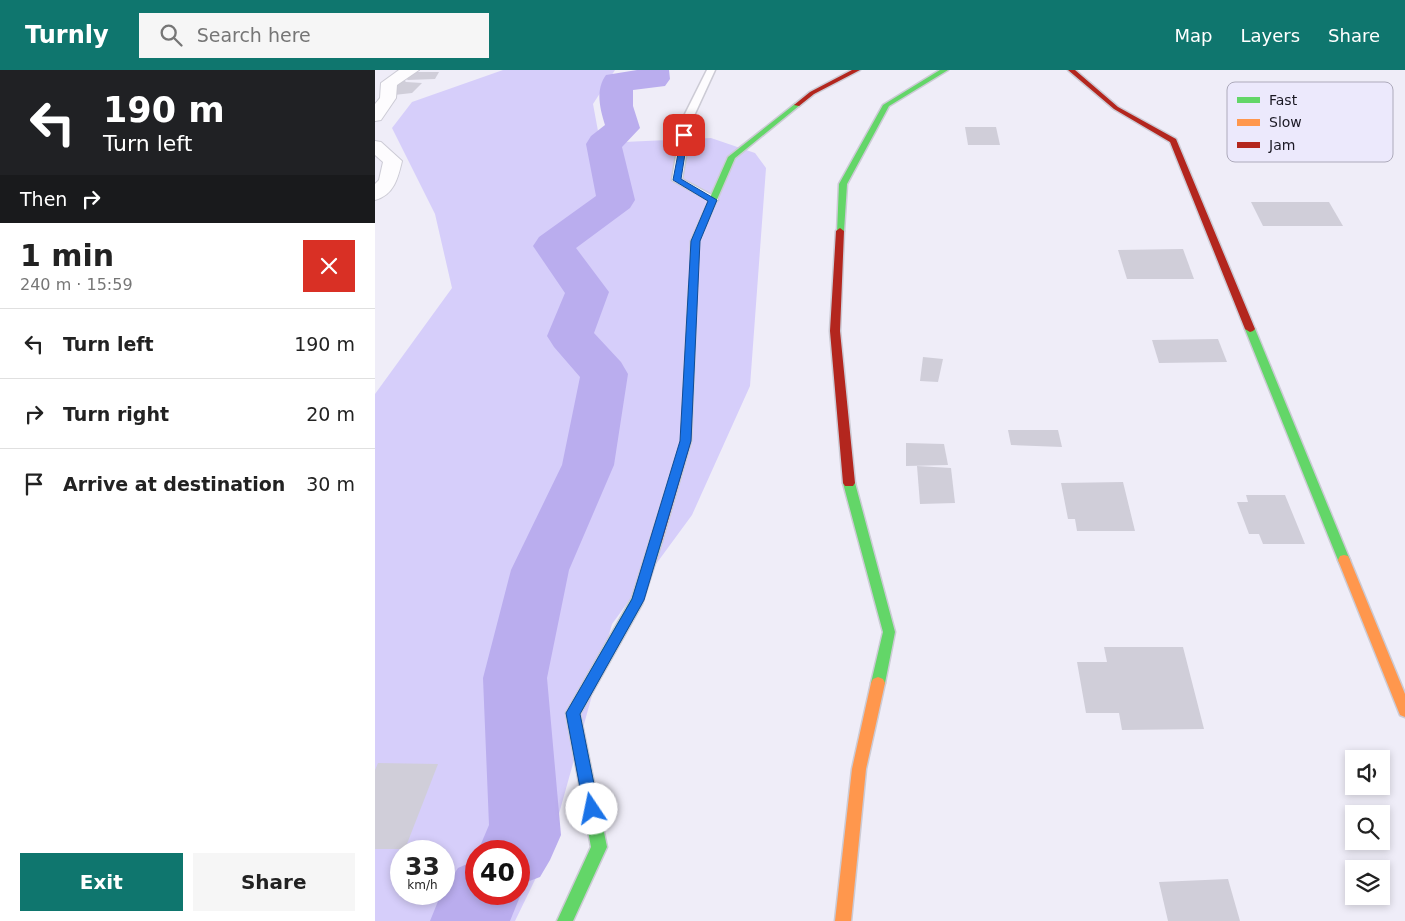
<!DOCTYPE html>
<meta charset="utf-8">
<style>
:root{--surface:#fff;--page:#f6f6f6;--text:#222;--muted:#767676;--line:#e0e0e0;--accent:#0f766e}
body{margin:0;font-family:"DejaVu Sans",sans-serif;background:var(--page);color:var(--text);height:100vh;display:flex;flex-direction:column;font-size:19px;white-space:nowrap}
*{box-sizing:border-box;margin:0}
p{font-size:16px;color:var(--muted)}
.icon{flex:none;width:28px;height:28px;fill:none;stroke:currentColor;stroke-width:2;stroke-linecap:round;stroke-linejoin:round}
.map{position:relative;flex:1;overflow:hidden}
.details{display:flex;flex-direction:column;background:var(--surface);width:375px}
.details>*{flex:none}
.guide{background:#202124;color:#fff;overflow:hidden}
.fabs{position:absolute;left:970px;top:680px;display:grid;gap:10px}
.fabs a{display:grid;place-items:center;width:45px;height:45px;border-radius:0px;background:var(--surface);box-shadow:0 2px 8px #0003;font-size:25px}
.speed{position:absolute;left:15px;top:770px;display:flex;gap:10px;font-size:25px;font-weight:700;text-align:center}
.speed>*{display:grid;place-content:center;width:65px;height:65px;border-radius:50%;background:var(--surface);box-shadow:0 2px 8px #0003;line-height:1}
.speed small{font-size:12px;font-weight:400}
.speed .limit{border:8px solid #d22;background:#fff;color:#111}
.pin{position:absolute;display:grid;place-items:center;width:42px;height:42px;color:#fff;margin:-21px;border-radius:10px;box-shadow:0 2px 8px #0006}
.me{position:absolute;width:55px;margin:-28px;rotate:349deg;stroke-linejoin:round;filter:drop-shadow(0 0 4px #0008)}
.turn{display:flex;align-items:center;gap:18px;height:105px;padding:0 20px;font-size:22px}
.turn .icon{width:65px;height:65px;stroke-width:2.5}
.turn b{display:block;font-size:35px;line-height:42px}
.then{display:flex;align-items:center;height:48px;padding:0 20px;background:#0003;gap:10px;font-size:19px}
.round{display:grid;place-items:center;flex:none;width:52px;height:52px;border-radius:0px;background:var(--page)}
.head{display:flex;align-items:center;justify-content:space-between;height:85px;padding:0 20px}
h1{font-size:30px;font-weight:800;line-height:38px}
.action{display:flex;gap:10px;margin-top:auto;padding:10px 20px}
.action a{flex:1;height:58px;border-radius:0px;background:var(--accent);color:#fff;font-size:20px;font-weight:800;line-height:58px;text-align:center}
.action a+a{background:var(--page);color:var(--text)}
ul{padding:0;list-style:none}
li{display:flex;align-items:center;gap:15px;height:70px;padding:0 20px;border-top:1px solid var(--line)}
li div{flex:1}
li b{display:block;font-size:19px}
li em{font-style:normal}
header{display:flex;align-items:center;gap:30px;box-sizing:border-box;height:70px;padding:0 25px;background:var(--accent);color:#fff}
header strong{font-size:24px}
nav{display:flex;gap:28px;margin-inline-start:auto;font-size:18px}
.search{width:350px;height:45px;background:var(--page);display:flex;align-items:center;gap:12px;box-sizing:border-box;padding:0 18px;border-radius:0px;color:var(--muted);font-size:19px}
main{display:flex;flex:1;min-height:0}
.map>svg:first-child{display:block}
.green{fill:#d6cefa;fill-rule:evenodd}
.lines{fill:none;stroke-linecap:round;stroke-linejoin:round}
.river{fill:#baadee;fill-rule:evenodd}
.building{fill:#d0ced9}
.lane-casing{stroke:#cccbd5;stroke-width:3}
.street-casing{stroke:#cccbd5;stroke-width:2}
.fast-casing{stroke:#cccbd5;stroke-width:3}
.slow-casing{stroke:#cccbd5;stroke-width:3}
.jam-casing{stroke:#cccbd5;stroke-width:3}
.lane{fill:#fdfcfe;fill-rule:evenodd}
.street{fill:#fdfcfe;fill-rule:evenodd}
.fast{fill:#63d668;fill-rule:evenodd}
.slow{fill:#ff974d;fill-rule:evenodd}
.jam{fill:#b3261e;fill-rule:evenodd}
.route{fill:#1a73e8;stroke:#114b97}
.key{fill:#ece9fc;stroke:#adaabb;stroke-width:1}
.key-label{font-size:14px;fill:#1a1823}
</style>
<header>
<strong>Turnly</strong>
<div class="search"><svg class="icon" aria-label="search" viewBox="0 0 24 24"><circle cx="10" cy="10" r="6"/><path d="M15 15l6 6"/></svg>Search here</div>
<nav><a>Map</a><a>Layers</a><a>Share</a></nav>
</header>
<main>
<section class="details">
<div class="guide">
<div class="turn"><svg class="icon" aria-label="left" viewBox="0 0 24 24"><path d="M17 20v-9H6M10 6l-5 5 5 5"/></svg><div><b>190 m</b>Turn left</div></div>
<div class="then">Then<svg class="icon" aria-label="right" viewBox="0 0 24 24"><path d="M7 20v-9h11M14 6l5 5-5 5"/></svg></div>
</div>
<div class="head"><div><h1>1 min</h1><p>240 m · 15:59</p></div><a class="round" style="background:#d93025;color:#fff"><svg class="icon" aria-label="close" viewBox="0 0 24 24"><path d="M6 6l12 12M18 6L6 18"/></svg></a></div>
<ul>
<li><svg class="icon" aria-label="left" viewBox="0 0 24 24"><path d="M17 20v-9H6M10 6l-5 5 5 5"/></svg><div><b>Turn left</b></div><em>190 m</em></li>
<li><svg class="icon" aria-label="right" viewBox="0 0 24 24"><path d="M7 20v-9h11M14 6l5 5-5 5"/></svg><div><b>Turn right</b></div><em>20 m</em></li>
<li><svg class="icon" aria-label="arrive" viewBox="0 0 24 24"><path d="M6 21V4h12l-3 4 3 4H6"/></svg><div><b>Arrive at destination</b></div><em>30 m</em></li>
</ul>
<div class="action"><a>Exit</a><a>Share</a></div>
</section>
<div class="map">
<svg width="1030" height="851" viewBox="0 0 1030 851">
<rect width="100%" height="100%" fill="#efedf8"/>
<!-- green -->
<path class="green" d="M 128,0 L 240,0 L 218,34 L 223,61 L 249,72 L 336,68 L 380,83 L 391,98 L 375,316 L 317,445 L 237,554 L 173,783 L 140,851 L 0,851 L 0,324 L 77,218 L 60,144 L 17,58 L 37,32 ZM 26,781 L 69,781 L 69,824 L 26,824 ZM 101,781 L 144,781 L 144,824 L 101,824 Z"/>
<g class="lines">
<!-- river -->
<g class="river">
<path d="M 262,0 L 294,0 L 295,9 L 290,16 L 258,20 L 258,36 L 265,58 L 247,77 L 260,130 L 255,138 L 201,178 L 234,222 L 219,263 L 246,292 L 253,304 L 239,395 L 194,500 L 172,608 L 186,765 L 175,790 L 165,807 L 144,815 L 144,781 L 103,781 L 114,755 L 108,608 L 136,500 L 187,395 L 205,307 L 179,277 L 172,266 L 190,223 L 158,176 L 164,167 L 221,126 L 211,74 L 216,66 L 230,55 C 225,39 220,20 231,5 Z"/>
<path d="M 101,790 L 101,824 L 144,824 L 144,818 L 146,824 L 135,851 L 55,851 L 66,824 L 69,824 L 69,820 L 83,798 Z"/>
</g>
</g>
<!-- building -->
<g class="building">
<path d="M 37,2 L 64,2 L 60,9 L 32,10 Z"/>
<path d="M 28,9 L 31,12 L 47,13 L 37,23 L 19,25 L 24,10 Z"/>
<path d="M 590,57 L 621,57 L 625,75 L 593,75 Z"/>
<path d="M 876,132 L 954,132 L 968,156 L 888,156 Z"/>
<path d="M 808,179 L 819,209 L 752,209 L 743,180 Z"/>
<path d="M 843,269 L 852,292 L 784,293 L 777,270 Z"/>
<path d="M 548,287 L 568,289 L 563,312 L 545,311 Z"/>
<path d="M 633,360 L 683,360 L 687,377 L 636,375 Z"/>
<path d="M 531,373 L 569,374 L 573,395 L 531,396 Z"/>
<path d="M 542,396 L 576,398 L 580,433 L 545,434 Z"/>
<path d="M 748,412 L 760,461 L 702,461 L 700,449 L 693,449 L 686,413 Z"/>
<path d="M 871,425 L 910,425 L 930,474 L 888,474 L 884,464 L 874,464 L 862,432 L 873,432 Z"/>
<path d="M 729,577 L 808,577 L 829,659 L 747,660 L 744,643 L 711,643 L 702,592 L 732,592 Z"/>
<path d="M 3,693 L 63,694 L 30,779 L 0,779 L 0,700 Z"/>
<path d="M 853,809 L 865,851 L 793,851 L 784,812 Z"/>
</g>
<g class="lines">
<!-- lane casing -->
<g class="lane-casing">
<path id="lane" d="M 332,0 L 340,0 L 317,50 L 307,109 L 342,128 L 343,130 L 338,133 L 297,110 L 307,50 Z"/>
</g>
<!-- street casing -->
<g class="street-casing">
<g id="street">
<path d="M 24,0 L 44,0 L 22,15 L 21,28 L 6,50 L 0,51 L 0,34 L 5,28 L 6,13 Z"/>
<path d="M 0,71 L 6,72 L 27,91 C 23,108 19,125 0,130 L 0,114 L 4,110 L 8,92 L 0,85 Z"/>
</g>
</g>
<!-- fast casing -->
<g class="fast-casing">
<g id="fast">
<path d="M 565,0 L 573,0 L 514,36 L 472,114 L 469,161 L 468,163 L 462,163 L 464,114 L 508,35 Z"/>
<path d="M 420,34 L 425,35 L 360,88 L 324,171 L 322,216 L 318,219 L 315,218 L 316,171 L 353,87 Z"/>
<path d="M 875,256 L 880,259 L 975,490 L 973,494 L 969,495 L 965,494 L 963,490 L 870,259 Z"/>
<path d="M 474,409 L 478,410 L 480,413 L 520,562 L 510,613 L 508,617 L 503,619 L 498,617 L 496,613 L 508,562 L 468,413 L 470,410 Z"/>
<path d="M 281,466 L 285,467 L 287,471 L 267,534 L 205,644 L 232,777 L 198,851 L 182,851 L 216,777 L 191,643 L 257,528 L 275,471 L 277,467 Z"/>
</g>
</g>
<!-- slow casing -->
<g class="slow-casing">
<g id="slow">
<path d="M 969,485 L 973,486 L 975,490 L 1030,624 L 1030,647 L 1025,645 L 963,490 L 965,486 Z"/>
<path d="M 503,607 L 508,609 L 510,613 L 491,699 L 476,851 L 460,851 L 477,699 L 496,613 L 498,609 Z"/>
</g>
</g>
<!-- jam casing -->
<g class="jam-casing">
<g id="jam">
<path d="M 477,0 L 485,0 L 439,24 L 424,36 L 419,35 L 435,22 Z"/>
<path d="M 693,0 L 700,0 L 743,37 L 801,69 L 880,259 L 878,261 L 875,262 L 870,259 L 795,72 L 739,39 Z"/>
<path d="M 465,158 L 469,161 L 465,261 L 480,413 L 478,416 L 470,416 L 468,413 L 455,261 L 461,161 Z"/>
<path d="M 318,213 L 322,216 L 316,371 L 287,471 L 285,475 L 281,476 L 277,475 L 275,471 L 306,371 L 314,216 Z"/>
</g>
</g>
<!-- lane -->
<use href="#lane" class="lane"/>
<!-- street -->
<use href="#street" class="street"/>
<!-- fast -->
<use href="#fast" class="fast"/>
<!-- slow -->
<use href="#slow" class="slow"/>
<!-- jam -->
<use href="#jam" class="jam"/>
</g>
<!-- route -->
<path class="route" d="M 307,63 L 313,65 L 306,109 L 342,130 L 325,171 L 316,371 L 269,530 L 205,644 L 224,739 L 222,744 L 217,746 L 212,744 L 209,739 L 191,643 L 257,529 L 305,371 L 316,171 L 333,131 L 298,110 Z"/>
<!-- legend -->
<rect x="852" y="12" width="166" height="80" rx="8" class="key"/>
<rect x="862" y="27" width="23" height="6" fill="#63d668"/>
<rect x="862" y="49" width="23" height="7" fill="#ff974d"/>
<rect x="862" y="72" width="23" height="6" fill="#b3261e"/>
<g class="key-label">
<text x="894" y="35">Fast</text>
<text x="894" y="57">Slow</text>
<text x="894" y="80">Jam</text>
</g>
</svg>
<div class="fabs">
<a><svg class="icon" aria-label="sound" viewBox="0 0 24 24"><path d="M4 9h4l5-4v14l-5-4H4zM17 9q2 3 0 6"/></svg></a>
<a><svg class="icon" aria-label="search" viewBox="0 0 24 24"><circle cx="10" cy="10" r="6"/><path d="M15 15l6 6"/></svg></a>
<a><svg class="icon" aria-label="layers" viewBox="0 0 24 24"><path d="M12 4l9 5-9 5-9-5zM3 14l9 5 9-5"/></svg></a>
</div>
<div class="speed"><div>33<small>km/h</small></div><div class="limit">40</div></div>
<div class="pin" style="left:309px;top:65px;background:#d93025"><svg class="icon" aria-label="arrive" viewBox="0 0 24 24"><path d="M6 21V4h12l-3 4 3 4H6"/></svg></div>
<svg class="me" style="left:217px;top:739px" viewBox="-20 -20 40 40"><circle r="19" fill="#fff"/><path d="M0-13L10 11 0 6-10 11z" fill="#1a73e8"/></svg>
</div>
</main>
